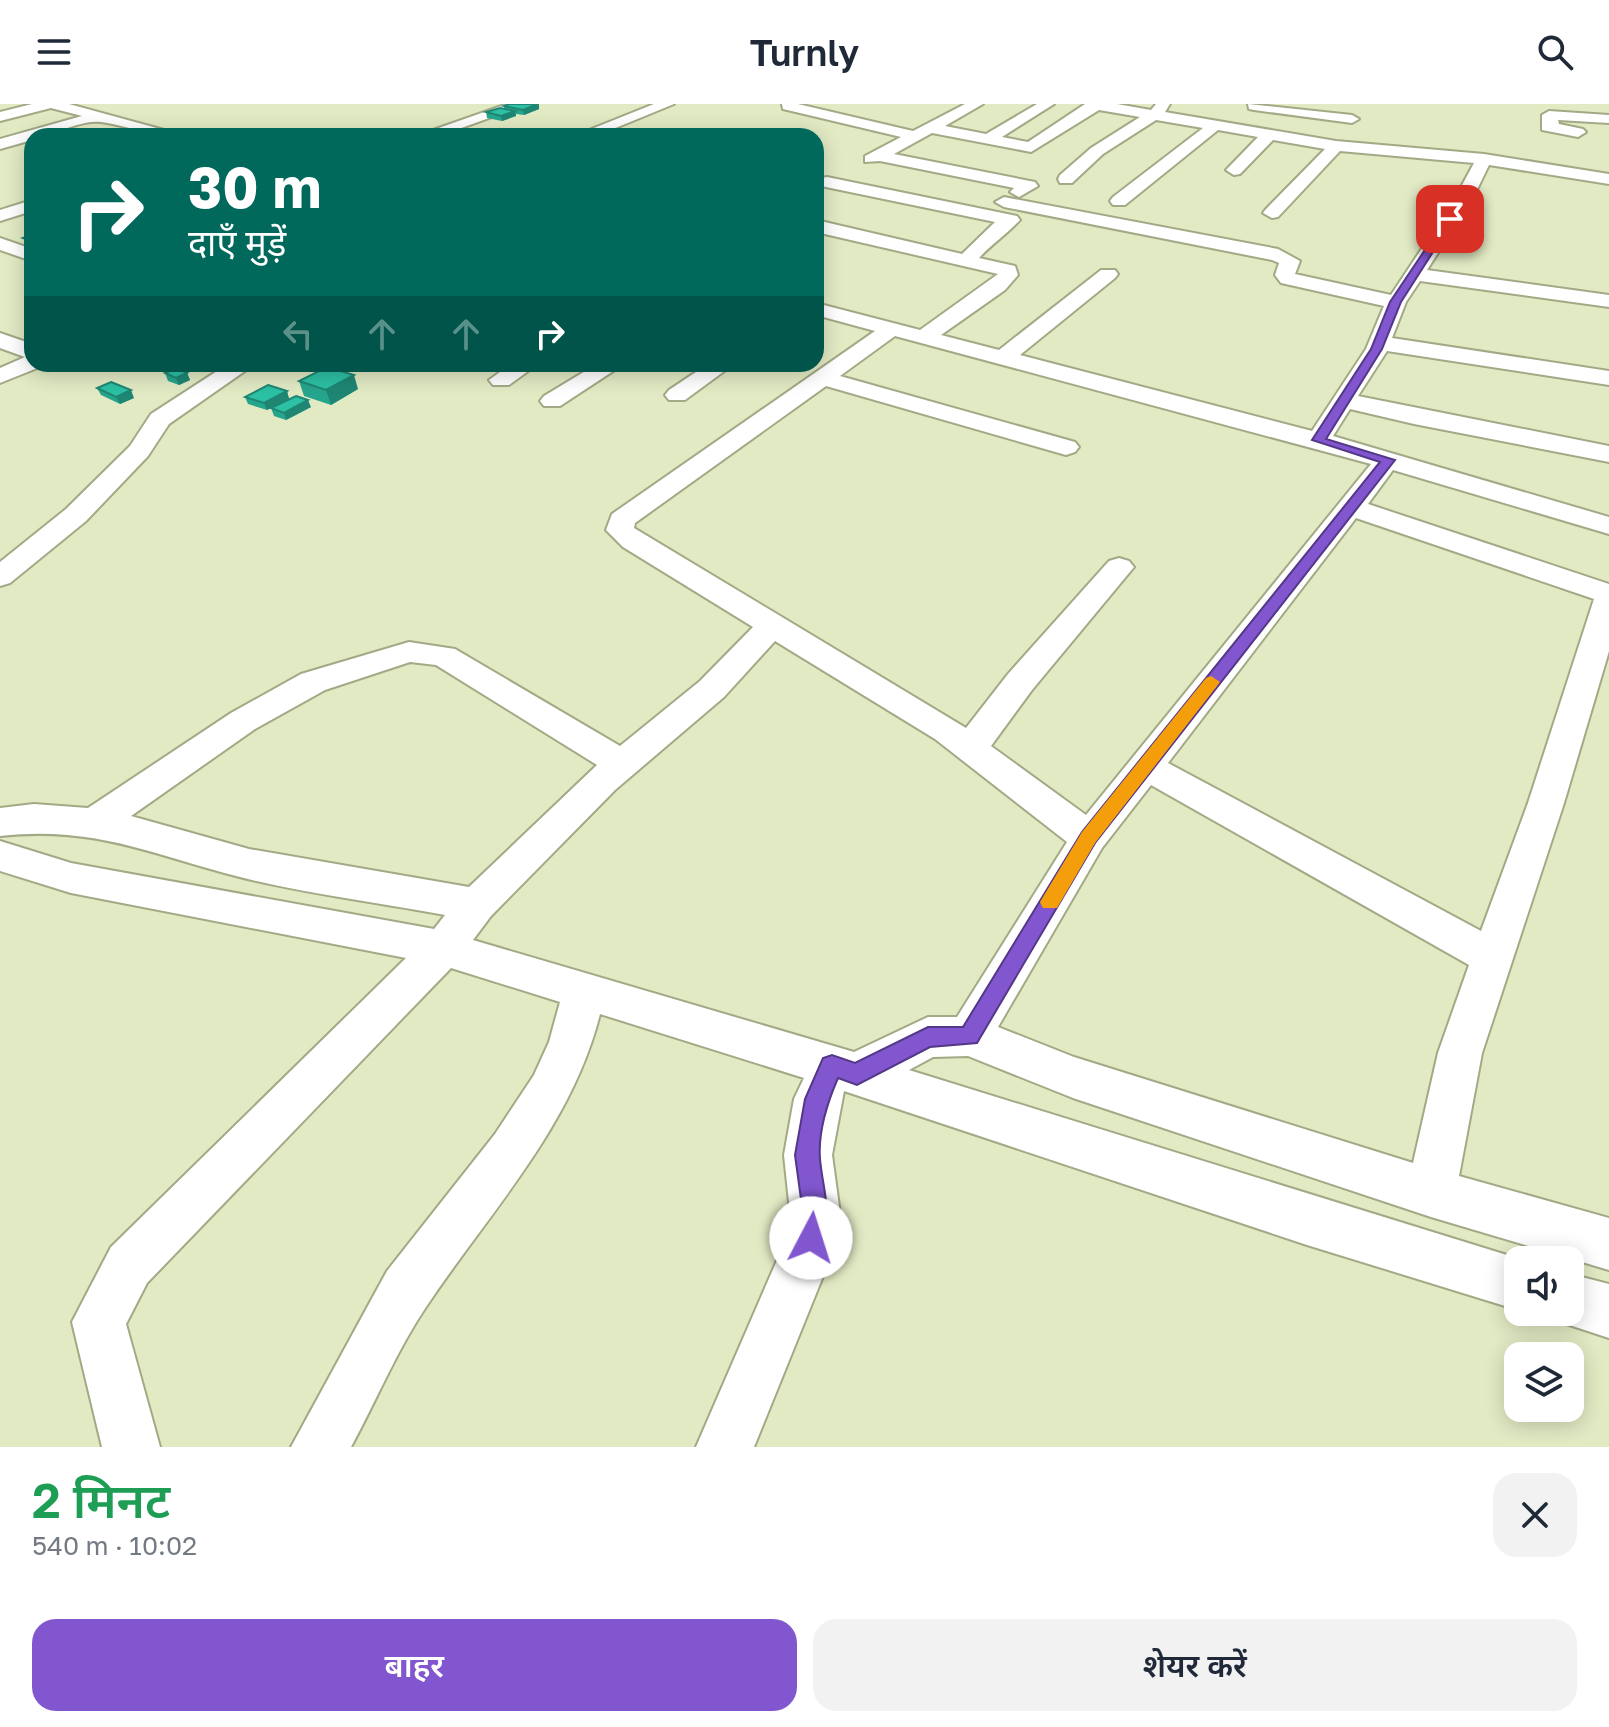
<!DOCTYPE html>
<html lang="hi">
<meta charset="utf-8">
<style>
:root{--surface:#fff;--page:#f2f2f3;--text:#1f2937;--muted:#747a83;--accent:#8156cf}
body{margin:0;font-family:"Golos Text","Noto Sans Devanagari",sans-serif;background:var(--page);color:var(--text);height:100vh;display:flex;flex-direction:column;font-size:30px;white-space:nowrap}
*{box-sizing:border-box;margin:0}
p{font-size:26px;color:var(--muted)}
.icon{flex:none;width:44px;height:44px;fill:none;stroke:currentColor;stroke-width:2;stroke-linecap:round;stroke-linejoin:round}
.map{position:relative;height:1343px;overflow:hidden}
.drawer{display:flex;flex-direction:column;background:var(--surface);flex:1}
.drawer>*{flex:none}
.hud{position:absolute;left:24px;top:24px;width:800px;height:244px;border-radius:24px;box-shadow:0 4px 20px #0003;background:#00695c;color:#fff;overflow:hidden}
.tools{position:absolute;left:1504px;top:1142px;display:grid;gap:16px}
.tools a{display:grid;place-items:center;width:80px;height:80px;border-radius:16px;background:var(--surface);box-shadow:0 4px 20px #0003;font-size:40px}
.pin{position:absolute;display:grid;place-items:center;width:68px;height:68px;color:#fff;margin:-34px;border-radius:16px;box-shadow:0 4px 12px #0006}
.me{position:absolute;width:88px;margin:-44px;rotate:5deg;stroke-linejoin:round;filter:drop-shadow(0 0 6px #0008)}
.turn{display:flex;align-items:center;gap:28px;height:168px;padding:0 32px;font-size:36px}
.turn .icon{width:104px;height:104px;stroke-width:2.5}
.turn b{display:block;font-size:56px;line-height:68px}
.lanes{display:flex;align-items:center;height:76px;padding:0 32px;background:#0003;justify-content:center;gap:40px;direction:ltr}
.lanes .off{opacity:.35}
.round{display:grid;place-items:center;flex:none;width:84px;height:84px;border-radius:24px;background:var(--page)}
.headline{display:flex;align-items:center;justify-content:space-between;height:136px;padding:0 32px}
h1{font-size:48px;font-weight:600;line-height:60px;color:#1e9e55}
.cta{display:flex;gap:16px;margin-top:auto;padding:16px 32px}
.cta a{flex:1;height:92px;border-radius:24px;background:var(--accent);color:#fff;font-size:32px;font-weight:600;line-height:92px;text-align:center}
.cta a+a{background:var(--page);color:var(--text)}
header{display:flex;justify-content:space-between;align-items:center;height:104px;padding:0 32px;background:var(--surface);font-size:36px;font-weight:600}
.map>svg:first-child{display:block}
.lines{fill:none;stroke-linecap:round;stroke-linejoin:round}
.minor-casing{stroke:#a2a985;stroke-width:4}
.minor{fill:#fff;fill-rule:evenodd}
.wall{fill:#26a58d}
.shaded-wall{fill:#1f8673}
.building{fill:#2cc0a4;stroke:#1f8673;stroke-width:2}
.route{fill:#8156cf;stroke:#543887;stroke-width:2}
.slow{fill:#f59e0b}
</style>
<header><svg class="icon" aria-label="menu" viewBox="0 0 24 24"><path d="M4 6h16M4 12h16M4 18h16"/></svg>Turnly<svg class="icon" aria-label="search" viewBox="0 0 24 24"><circle cx="10" cy="10" r="6"/><path d="M15 15l6 6"/></svg></header>
<div class="map">
<svg width="1609" height="1343" viewBox="0 0 1609 1343">
<rect width="100%" height="100%" fill="#e2eac4"/>
<g class="lines">
<!-- minor casing -->
<g class="minor-casing">
<g id="minor">
<path d="M 32,0 L 69,0 L 175,29 L 178,32 C 147,32 130,22 101,18 C 82,15 54,32 32,32 L 32,36 L 0,45 L 0,35 L 82,12 L 51,4 L 0,17 L 0,8 Z"/>
<path d="M 507,0 L 528,0 L 439,32 L 416,32 Z"/>
<path d="M 654,0 L 674,0 L 596,32 L 574,32 Z"/>
<path d="M 782,0 L 798,0 L 913,27 L 965,0 L 983,0 L 945,22 L 986,30 L 1037,0 L 1054,0 L 1002,33 L 1028,38 L 1085,0 L 1117,0 L 1151,6 L 1156,0 L 1170,0 L 1165,8 L 1336,37 L 1484,50 L 1609,70 L 1609,80 L 1489,61 L 1472,96 L 1427,166 L 1609,191 L 1609,203 L 1420,177 L 1406,198 L 1392,234 L 1609,267 L 1609,281 L 1387,247 L 1358,292 L 1609,342 L 1609,358 L 1414,320 L 1350,305 L 1333,332 L 1609,413 L 1609,430 L 1393,366 L 1368,400 L 1609,480 L 1609,547 L 1564,699 L 1482,949 L 1459,1072 L 1609,1114 L 1609,1166 L 1431,1113 L 1073,994 L 968,952 L 933,953 L 909,966 L 1523,1156 L 1518,1156 L 1518,1206 L 1307,1141 L 844,987 L 832,1051 L 841,1117 L 832,1150 L 754,1343 L 696,1343 L 781,1147 L 791,1117 L 784,1051 L 794,995 L 804,974 L 600,910 C 571,1024 490,1107 426,1203 C 397,1246 376,1297 351,1343 L 291,1343 L 387,1167 L 495,1030 L 534,971 L 549,938 L 560,898 L 451,864 L 147,1179 L 126,1220 L 160,1343 L 102,1343 L 72,1218 L 111,1143 L 406,854 L 71,789 L 0,767 L 0,737 L 71,759 L 434,825 L 445,811 C 381,799 316,791 252,776 C 158,754 101,721 0,732 L 0,704 L 34,700 L 88,704 L 231,609 L 301,570 L 409,538 L 455,545 L 620,642 L 700,577 L 753,523 L 623,443 L 606,426 L 612,410 L 875,227 L 816,211 L 816,199 L 920,226 L 998,170 L 816,128 L 816,116 L 962,150 L 995,118 L 821,82 L 819,78 L 821,74 L 827,73 L 1017,112 L 1020,116 C 1008,129 992,140 979,154 L 1015,162 L 1018,171 L 1005,186 L 941,231 L 999,246 L 1101,166 L 1115,166 L 1118,170 L 1115,174 L 1020,251 L 1312,327 L 1366,245 L 1384,202 L 1281,179 L 1275,171 L 1279,159 L 1272,156 L 1004,103 L 995,98 L 1004,93 L 1278,145 L 1300,157 L 1295,170 L 1391,191 L 1454,96 L 1474,59 L 1340,47 L 1278,113 L 1272,114 L 1263,109 L 1266,105 L 1325,45 L 1273,36 L 1240,70 L 1234,71 L 1226,66 L 1258,33 L 1218,26 L 1125,101 L 1113,101 L 1110,97 L 1113,93 L 1203,24 L 1156,16 L 1103,50 L 1072,79 L 1060,79 L 1058,75 L 1060,71 L 1091,44 L 1140,13 L 1099,6 L 1031,48 L 932,29 L 894,50 L 1035,78 L 1038,82 L 1019,93 L 1010,88 L 1014,84 L 880,57 L 865,58 L 865,52 L 901,33 L 783,5 ZM 895,232 L 1371,360 L 1086,711 L 991,642 L 1032,586 L 1129,469 L 1134,463 L 1129,457 L 1119,454 L 1109,457 L 1008,570 L 966,624 L 634,424 L 635,419 L 826,282 L 1066,351 L 1075,348 L 1079,343 L 1075,338 L 840,272 ZM 1356,414 L 1594,495 L 1528,699 L 1481,827 L 1168,659 ZM 775,537 L 935,635 L 1067,738 L 957,913 L 928,913 L 854,948 L 473,836 L 491,812 L 615,686 L 724,593 ZM 410,558 L 436,561 L 597,661 L 469,783 L 249,745 L 131,712 L 255,625 L 325,586 ZM 1151,681 L 1469,861 L 1438,949 L 1413,1059 L 1074,953 L 998,923 L 1102,744 Z"/>
<path d="M 1248,0 L 1352,11 L 1359,15 L 1352,19 L 1254,6 L 1249,5 Z"/>
<path d="M 1549,7 L 1609,11 L 1609,19 L 1558,16 L 1559,20 L 1583,25 L 1586,28 L 1578,33 L 1542,26 L 1542,11 Z"/>
<path d="M 32,96 L 32,107 L 0,117 L 0,106 Z"/>
<path d="M 0,134 L 32,145 L 32,157 L 0,146 Z"/>
<path d="M 0,229 L 32,240 L 32,260 L 42,260 L 40,263 L 0,279 L 0,264 L 25,253 L 0,244 Z"/>
<path d="M 228,260 L 255,260 L 169,320 L 148,352 L 86,417 L 10,479 L 0,482 L 0,458 L 66,405 L 130,342 L 151,310 Z"/>
<path d="M 511,260 L 538,260 L 509,281 L 493,281 L 489,276 Z"/>
<path d="M 597,260 L 624,260 L 560,302 L 544,302 L 540,297 L 544,292 Z"/>
<path d="M 708,260 L 734,260 L 685,296 L 669,296 L 665,291 L 669,286 Z"/>
<path d="M 1570,1170 L 1609,1180 L 1609,1234 L 1551,1215 L 1549,1208 L 1570,1208 Z"/>
</g>
</g>
<!-- minor -->
<use href="#minor" class="minor"/>
</g>
<!-- wall -->
<g class="wall">
<path d="M 539,0 L 539,5 L 524,11 L 516,10 L 516,12 L 502,17 L 487,14 L 486,8 L 504,5 L 504,2 Z"/>
<path d="M 32,131 L 32,148 L 30,147 L 23,134 Z"/>
<path d="M 132,260 L 156,260 L 157,262 L 144,268 L 134,264 Z"/>
<path d="M 171,260 L 191,260 L 194,266 L 187,269 L 190,276 L 179,281 L 168,277 L 165,269 L 173,266 Z"/>
<path d="M 299,277 L 358,285 L 331,301 L 304,292 Z"/>
<path d="M 97,284 L 134,294 L 120,300 L 101,291 Z"/>
<path d="M 287,287 L 289,295 L 267,306 L 248,300 L 245,293 Z"/>
<path d="M 311,303 L 286,316 L 274,312 L 271,304 Z"/>
</g>
<!-- shaded-wall -->
<g class="shaded-wall">
<path d="M 539,0 L 539,5 L 524,11 L 523,6 Z"/>
<path d="M 515,7 L 516,12 L 502,17 L 501,12 Z"/>
<path d="M 142,260 L 156,260 L 157,262 L 144,268 L 140,261 Z"/>
<path d="M 187,260 L 191,260 L 194,266 L 186,269 L 187,269 L 190,276 L 179,281 L 176,274 L 184,270 L 181,263 Z"/>
<path d="M 354,271 L 358,285 L 331,301 L 326,286 Z"/>
<path d="M 131,286 L 134,294 L 120,300 L 116,293 Z"/>
<path d="M 287,287 L 289,295 L 267,306 L 264,299 Z"/>
<path d="M 308,296 L 311,303 L 286,316 L 284,309 Z"/>
</g>
<!-- building -->
<g class="building">
<path d="M 509,0 L 537,0 L 523,6 L 504,2 Z"/>
<path d="M 500,4 L 515,7 L 501,12 L 486,8 Z"/>
<path d="M 32,131 L 32,137 L 23,134 Z"/>
<path d="M 172,260 L 187,260 L 181,263 Z"/>
<path d="M 327,263 L 354,271 L 326,286 L 299,277 Z"/>
<path d="M 176,264 L 187,269 L 176,274 L 165,269 Z"/>
<path d="M 111,278 L 131,286 L 116,293 L 97,284 Z"/>
<path d="M 268,281 L 287,287 L 264,299 L 245,293 Z"/>
<path d="M 296,292 L 308,296 L 284,309 L 271,304 Z"/>
</g>
<!-- route -->
<path class="route" d="M 1447,113 L 1454,115 L 1401,198 L 1382,245 L 1326,335 L 1395,356 L 1095,739 L 977,939 L 930,943 L 857,981 L 838,974 C 828,997 818,1029 820,1055 C 823,1088 834,1111 820,1143 L 811,1146 L 802,1143 L 799,1134 L 804,1117 L 795,1051 L 805,995 L 823,954 L 832,951 L 855,959 L 928,923 L 963,923 L 1082,728 L 1380,358 L 1312,336 L 1371,245 L 1390,198 Z"/>
<!-- slow -->
<path class="slow" d="M 1211,572 L 1220,578 L 1217,582 L 1095,739 L 1057,804 L 1043,804 L 1040,798 L 1082,728 L 1206,574 Z"/>
</svg>
<div class="tools">
<a><svg class="icon" aria-label="sound" viewBox="0 0 24 24"><path d="M4 9h4l5-4v14l-5-4H4zM17 9q2 3 0 6"/></svg></a>
<a><svg class="icon" aria-label="layers" viewBox="0 0 24 24"><path d="M12 4l9 5-9 5-9-5zM3 14l9 5 9-5"/></svg></a>
</div>
<div class="pin" style="left:1450px;top:115px;background:#d93025"><svg class="icon" aria-label="arrive" viewBox="0 0 24 24"><path d="M6 21V4h12l-3 4 3 4H6"/></svg></div>
<svg class="me" style="left:811px;top:1134px" viewBox="-20 -20 40 40"><circle r="19" fill="#fff"/><path d="M0-13L10 11 0 6-10 11z" fill="#8156cf"/></svg>
<div class="hud">
<div class="turn"><svg class="icon" aria-label="right" viewBox="0 0 24 24"><path d="M7 20v-9h11M14 6l5 5-5 5"/></svg><div><b>30 m</b>दाएँ मुड़ें</div></div>
<div class="lanes"><svg class="icon off" aria-label="left" viewBox="0 0 24 24"><path d="M17 20v-9H6M10 6l-5 5 5 5"/></svg><svg class="icon off" aria-label="ahead" viewBox="0 0 24 24"><path d="M12 20V5M6 11l6-6 6 6"/></svg><svg class="icon off" aria-label="ahead" viewBox="0 0 24 24"><path d="M12 20V5M6 11l6-6 6 6"/></svg><svg class="icon" aria-label="right" viewBox="0 0 24 24"><path d="M7 20v-9h11M14 6l5 5-5 5"/></svg></div>
</div>
</div>
<section class="drawer">
<div class="headline"><div><h1>2 मिनट</h1><p>540 m · 10:02</p></div><a class="round"><svg class="icon" aria-label="close" viewBox="0 0 24 24"><path d="M6 6l12 12M18 6L6 18"/></svg></a></div>
<div class="cta"><a>बाहर</a><a>शेयर करें</a></div>
</section>
